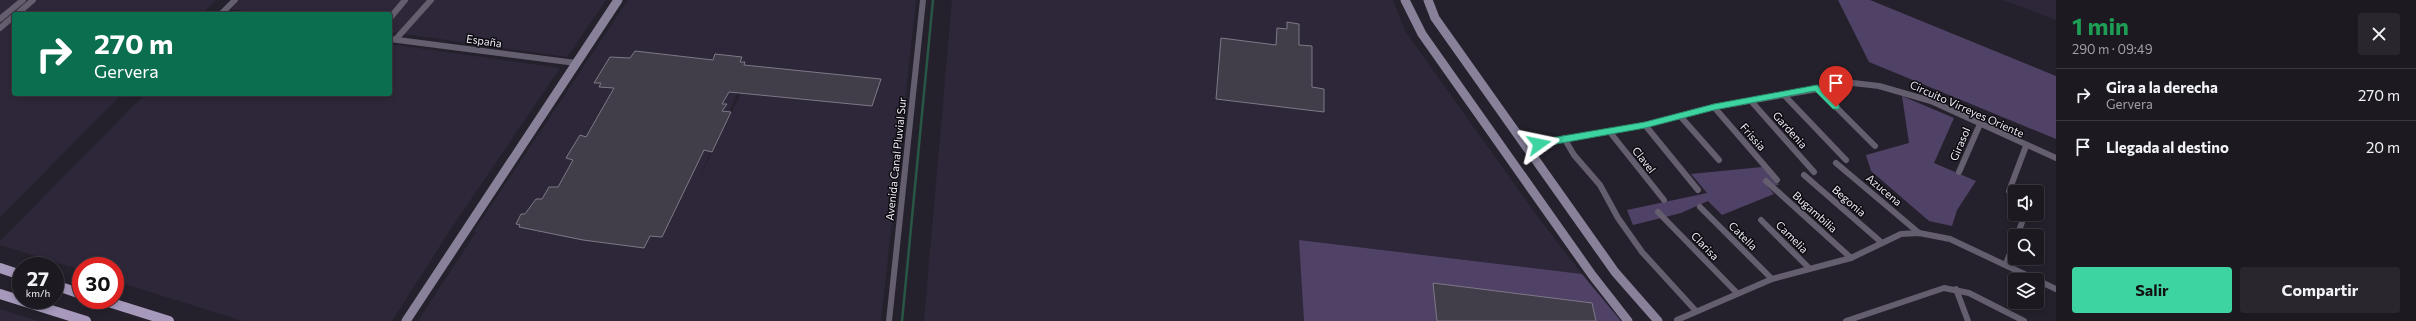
<!DOCTYPE html>
<html lang="es">
<meta charset="utf-8">
<style>
:root{--surface:#1c1921;--page:#29262e;--text:#f1f3f6;--muted:#a0a0a5;--line:#3a383f;--accent:#3ed4a2}
body{margin:0;font-family:Commissioner,sans-serif;background:var(--page);color:var(--text);height:100vh;display:flex;flex-direction:column;font-size:15px;white-space:nowrap}
*{box-sizing:border-box;margin:0}
p{font-size:13px;color:var(--muted)}
.icon{flex:none;width:22px;height:22px;fill:none;stroke:currentColor;stroke-width:2;stroke-linecap:round;stroke-linejoin:round}
.map{position:relative;flex:1;overflow:hidden}
.drawer{display:flex;flex-direction:column;background:var(--surface);width:360px}
.drawer>*{flex:none}
.top-card{position:absolute;left:12px;top:12px;width:380px;height:84px;border-radius:4px;box-shadow:0 2px 6px #0003,0 0 0 1px var(--line);background:#0b6e4f;color:#fff;overflow:hidden}
.buttons{position:absolute;left:2008px;top:185px;display:grid;gap:8px}
.buttons a{display:grid;place-items:center;width:36px;height:36px;border-radius:4px;background:var(--surface);box-shadow:0 2px 6px #0003,0 0 0 1px var(--line);font-size:20px}
.speed{position:absolute;left:12px;top:257px;display:flex;gap:8px;font-size:20px;font-weight:700;text-align:center}
.speed>*{display:grid;place-content:center;width:52px;height:52px;border-radius:50%;background:var(--surface);box-shadow:0 2px 6px #0003,0 0 0 1px var(--line);line-height:1}
.speed small{font-size:10px;font-weight:400}
.speed .limit{border:6px solid #d22;background:#fff;color:#111}
.pin{position:absolute;display:grid;place-items:center;width:34px;height:34px;color:#fff;margin:-41px -17px;border-radius:50% 50% 50% 0;rotate:-45deg;box-shadow:0 0 4px #0007}
.pin .icon{rotate:45deg}
.me{position:absolute;width:44px;margin:-22px;rotate:78deg;stroke-linejoin:round;filter:drop-shadow(0 0 3px #0008)}
.turn{display:flex;align-items:center;gap:14px;height:84px;padding:0 16px;font-size:18px}
.turn .icon{width:52px;height:52px;stroke-width:2.5}
.turn b{display:block;font-size:28px;line-height:34px}
.round{display:grid;place-items:center;flex:none;width:42px;height:42px;border-radius:4px;background:var(--page)}
.headline{display:flex;align-items:center;justify-content:space-between;height:68px;padding:0 16px}
h1{font-size:24px;font-weight:700;line-height:30px;color:#1e9e55}
.cta{display:flex;gap:8px;margin-top:auto;padding:8px 16px}
.cta a{flex:1;height:46px;border-radius:4px;background:var(--accent);color:#111;font-size:16px;font-weight:700;line-height:46px;text-align:center}
.cta a+a{background:var(--page);color:var(--text)}
ul{padding:0;list-style:none}
li{display:flex;align-items:center;gap:12px;height:52px;padding:0 16px;border-top:1px solid var(--line)}
li div{flex:1}
li b{display:block;font-size:15px}
li em{font-style:normal}
main{display:flex;flex:1;min-height:0}
.map>svg:first-child{display:block}
.built{fill:#2e2739;fill-rule:evenodd}
.green{fill:#504266}
.lines{fill:none;stroke-linecap:round;stroke-linejoin:round}
.stream{stroke:#285745;stroke-width:2.5}
.building{fill:#413d49;stroke:#7e7987}
.street{stroke:#645e6f;stroke-width:6}
.secondary{stroke:#89809a;stroke-width:9}
.primary{stroke:#a699bc;stroke-width:10}
.route{fill:#3ed4a2;stroke:#288a69}
.labels{text-anchor:middle;stroke-width:3;stroke-linejoin:round;paint-order:stroke}
.street-label{font-size:11px;fill:#efedf5;stroke:#0d0b11}
</style>
<main>
<div class="map">
<svg width="2056" height="321" viewBox="0 0 2056 321">
<rect width="100%" height="100%" fill="#25212c"/>
<!-- built -->
<g class="built">
<path d="M 0,0 L 216,0 L 202,14 L 14,14 L 14,94 L 122,94 L 0,217 Z"/>
<path d="M 240,0 L 606,0 L 567,57 L 390,32 L 390,14 L 265,14 L 231,9 Z"/>
<path d="M 628,0 L 916,0 L 881,321 L 418,321 L 476,232 L 474,231 ZM 738,92 L 741,93 L 701,175 L 701,174 Z"/>
<path d="M 952,0 L 1393,0 L 1405,31 L 1535,213 L 1582,274 L 1300,240 L 1304,321 L 924,321 Z"/>
<path d="M 2004,0 L 2056,0 L 2056,20 L 2003,0 Z"/>
<path d="M 390,44 L 560,68 L 450,230 L 392,321 L 243,321 L 115,281 L 115,266 L 81,266 L 81,270 L 0,245 L 0,241 L 145,94 L 390,94 Z"/>
<path d="M 0,309 L 38,321 L 0,321 Z"/>
</g>
<!-- green -->
<g class="green">
<path d="M 1838,0 L 1870,0 L 2056,76 L 2056,139 L 1869,62 Z"/>
<path d="M 1902,96 L 1954,118 L 1934,163 L 1976,181 L 1957,210 L 1952,226 L 1929,221 L 1871,171 L 1866,155 L 1909,143 Z"/>
<path d="M 1762,167 L 1779,185 L 1767,186 L 1774,194 L 1722,215 L 1708,201 L 1681,213 L 1633,225 L 1627,210 L 1707,193 L 1691,174 Z"/>
<path d="M 1299,240 L 1582,274 L 1621,321 L 1304,321 Z"/>
</g>
<g class="lines">
<!-- stream -->
<path class="stream" d="M 902,321 L 933,0"/>
</g>
<!-- building -->
<g class="building">
<path d="M 1287,22 L 1299,24 L 1299,45 L 1312,46 L 1312,87 L 1324,89 L 1324,112 L 1216,99 L 1221,38 L 1276,45 L 1277,28 L 1287,29 Z"/>
<path d="M 635,51 L 713,60 L 715,54 L 742,57 L 740,62 L 745,62 L 744,65 L 881,79 L 872,106 L 729,92 L 722,104 L 727,104 L 722,111 L 731,112 L 712,152 L 704,150 L 662,237 L 650,236 L 644,248 L 583,240 L 519,227 L 520,225 L 516,224 L 521,214 L 525,214 L 536,199 L 542,199 L 549,187 L 558,187 L 573,160 L 566,158 L 580,135 L 586,137 L 614,88 L 599,87 L 601,83 L 594,83 L 605,65 L 610,57 L 630,58 Z"/>
<path d="M 1433,283 L 1592,303 L 1596,321 L 1437,321 Z"/>
</g>
<g class="lines">
<!-- street -->
<g class="street">
<path d="M 222,13 L 235,0"/>
<path d="M 17,14 L 33,0"/>
<path d="M 390,18 L 405,0"/>
<path d="M 0,19 L 23,0"/>
<path d="M 0,28 L 14,16"/>
<path d="M 390,39 L 576,63"/>
<path d="M 396,39 L 431,0"/>
<path d="M 1817,88 L 1875,146"/>
<path d="M 1784,95 L 1846,160"/>
<path d="M 1751,101 L 1814,172"/>
<path d="M 1714,107 L 1777,180"/>
<path d="M 1681,117 L 1719,160"/>
<path d="M 1645,125 L 1698,190"/>
<path d="M 1609,131 L 1664,200"/>
<path d="M 1564,138 L 1574,155 L 1600,185 L 1618,218 L 1642,252 L 1695,310"/>
<path d="M 1539,144 L 1645,125 L 1714,107 L 1853,83 L 1879,86 L 1931,101 L 2056,158"/>
<path d="M 1836,163 L 1919,233"/>
<path d="M 1959,172 L 1980,124"/>
<path d="M 1804,175 L 1881,242"/>
<path d="M 1766,181 L 1851,258"/>
<path d="M 2009,191 L 2026,146"/>
<path d="M 1700,207 L 1772,279"/>
<path d="M 1658,212 L 1737,293"/>
<path d="M 1761,220 L 1809,268"/>
<path d="M 2017,236 L 2025,214"/>
<path d="M 2006,264 L 2015,240"/>
<path d="M 1956,289 L 1968,321"/>
<path d="M 1677,320 L 1772,279 L 1851,258 L 1901,234 L 1919,233 L 1950,239 L 2056,289"/>
<path d="M 889,321 L 923,0"/>
<path d="M 1846,321 L 1944,288 L 1969,293 L 2024,321"/>
</g>
<!-- secondary -->
<g class="secondary">
<path d="M 1405,0 L 1422,34 L 1592,275 L 1628,321"/>
<path d="M 1428,0 L 1435,18 L 1615,272 L 1658,321"/>
<path d="M 406,321 L 618,0"/>
</g>
<!-- primary -->
<g class="primary">
<path d="M 0,268 L 21,275"/>
<path d="M 55,285 L 81,294"/>
<path d="M 0,294 L 86,321"/>
<path d="M 102,300 L 169,321"/>
</g>
</g>
<!-- route -->
<path class="route" d="M 1817,85 L 1839,105 L 1839,109 L 1833,109 L 1815,91 L 1714,110 L 1645,128 L 1539,147 L 1534,144 L 1539,140 L 1645,122 L 1714,104 Z"/>
<g class="labels">
<!-- street labels -->
<g class="street-label">
<text transform="translate(484 41) rotate(8)" y="4">España</text>
<text transform="translate(1967 109) rotate(24)" y="4">Circuito Virreyes Oriente</text>
<text transform="translate(1790 130) rotate(48)" y="4">Gardenia</text>
<text transform="translate(1753 137) rotate(49)" y="4">Frissia</text>
<text transform="translate(1960 144) rotate(-67)" y="4">Girasol</text>
<text transform="translate(896 159) rotate(-84)" y="4">Avenida Canal Pluvial Sur</text>
<text transform="translate(1644 160) rotate(52)" y="4">Clavel</text>
<text transform="translate(1884 190) rotate(40)" y="4">Azucena</text>
<text transform="translate(1849 201) rotate(41)" y="4">Begonia</text>
<text transform="translate(1815 212) rotate(42)" y="4">Bugambilia</text>
<text transform="translate(1743 236) rotate(45)" y="4">Catella</text>
<text transform="translate(1792 237) rotate(45)" y="4">Camelia</text>
<text transform="translate(1705 246) rotate(46)" y="4">Clarisa</text>
</g>
</g>
</svg>
<div class="buttons">
<a><svg class="icon" aria-label="sound" viewBox="0 0 24 24"><path d="M4 9h4l5-4v14l-5-4H4zM17 9q2 3 0 6"/></svg></a>
<a><svg class="icon" aria-label="search" viewBox="0 0 24 24"><circle cx="10" cy="10" r="6"/><path d="M15 15l6 6"/></svg></a>
<a><svg class="icon" aria-label="layers" viewBox="0 0 24 24"><path d="M12 4l9 5-9 5-9-5zM3 14l9 5 9-5"/></svg></a>
</div>
<div class="speed"><div>27<small>km/h</small></div><div class="limit">30</div></div>
<div class="pin" style="left:1836px;top:107px;background:#d93025"><svg class="icon" aria-label="arrive" viewBox="0 0 24 24"><path d="M6 21V4h12l-3 4 3 4H6"/></svg></div>
<svg class="me" style="left:1539px;top:144px" viewBox="-20 -20 40 40"><path d="M0-17L14 15 0 8-14 15z" fill="#3ed4a2" stroke="#fff" stroke-width="4"/></svg>
<div class="top-card">
<div class="turn"><svg class="icon" aria-label="right" viewBox="0 0 24 24"><path d="M7 20v-9h11M14 6l5 5-5 5"/></svg><div><b>270 m</b>Gervera</div></div>
</div>
</div>
<section class="drawer">
<div class="headline"><div><h1>1 min</h1><p>290 m · 09:49</p></div><a class="round"><svg class="icon" aria-label="close" viewBox="0 0 24 24"><path d="M6 6l12 12M18 6L6 18"/></svg></a></div>
<ul>
<li><svg class="icon" aria-label="right" viewBox="0 0 24 24"><path d="M7 20v-9h11M14 6l5 5-5 5"/></svg><div><b>Gira a la derecha</b><p>Gervera</p></div><em>270 m</em></li>
<li><svg class="icon" aria-label="arrive" viewBox="0 0 24 24"><path d="M6 21V4h12l-3 4 3 4H6"/></svg><div><b>Llegada al destino</b></div><em>20 m</em></li>
</ul>
<div class="cta"><a>Salir</a><a>Compartir</a></div>
</section>
</main>
